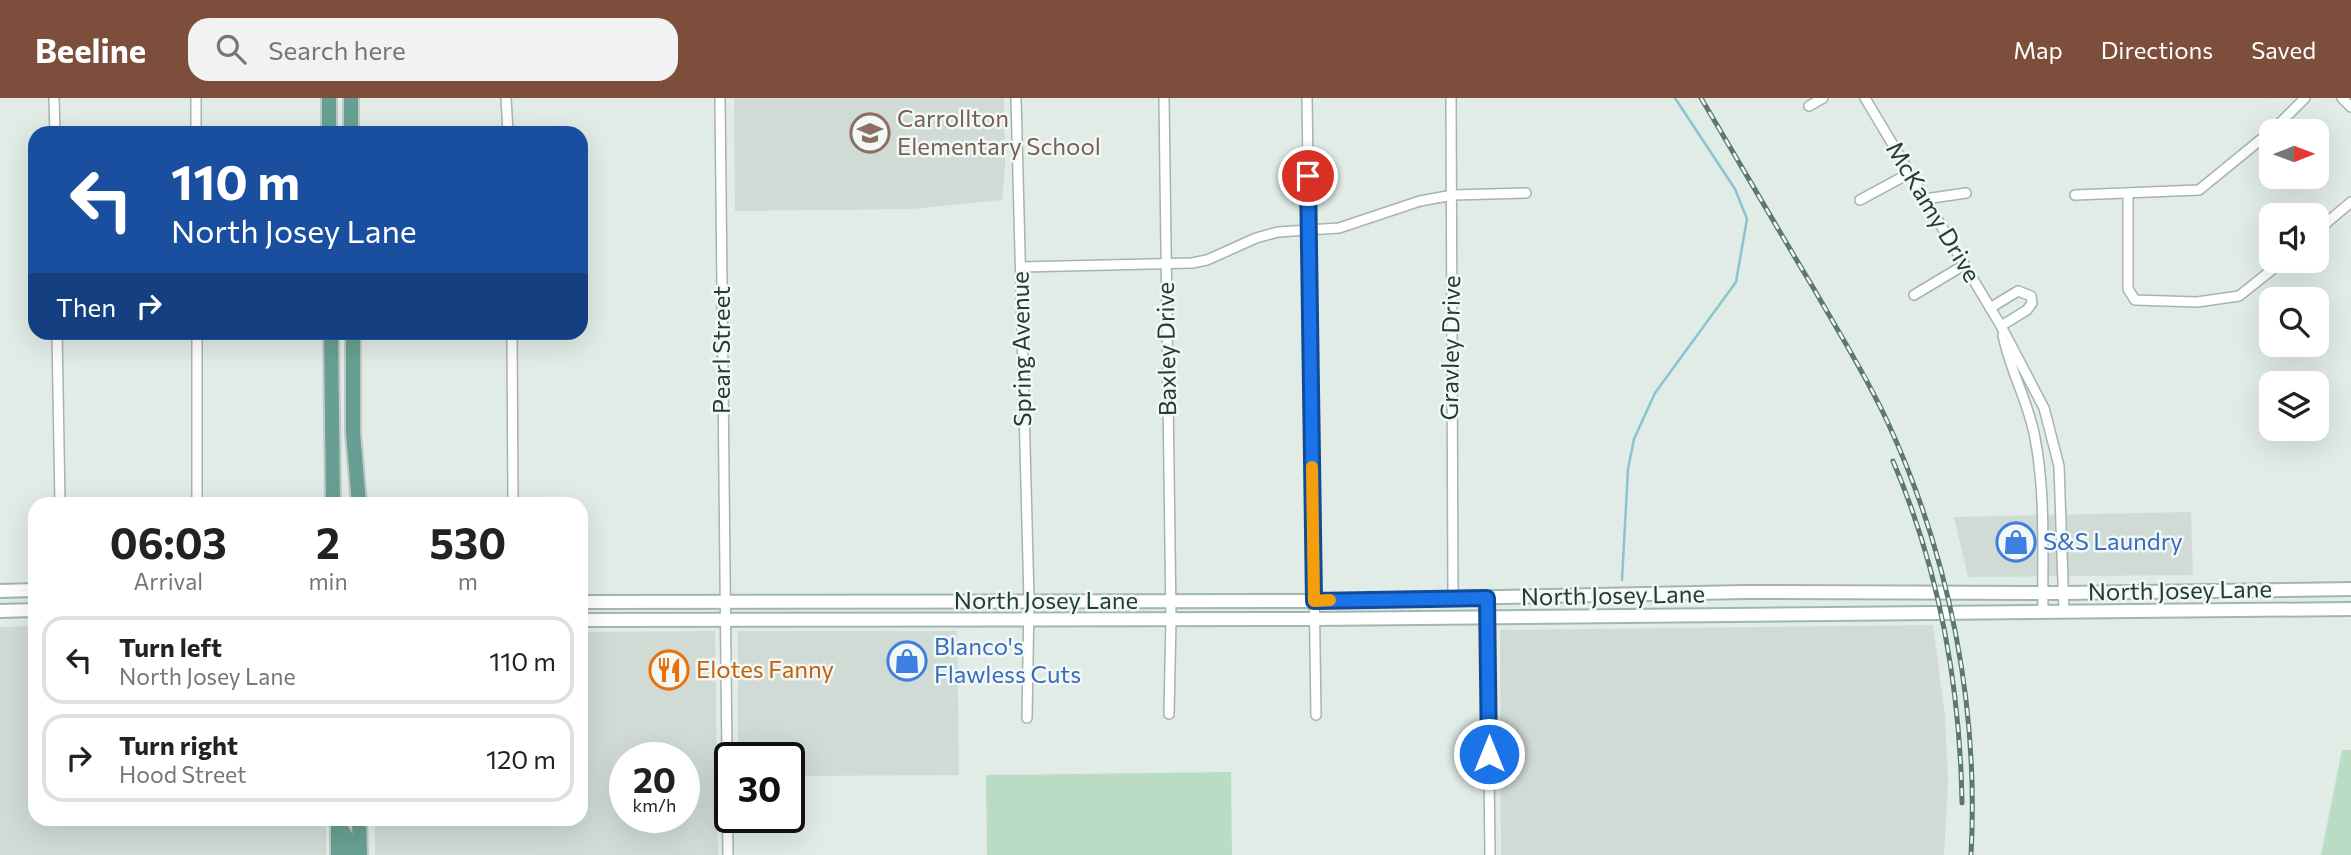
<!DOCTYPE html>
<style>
:root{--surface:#fff;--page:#f2f2f2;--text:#222;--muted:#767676;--line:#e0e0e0;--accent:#7e4e3c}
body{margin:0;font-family:Commissioner,sans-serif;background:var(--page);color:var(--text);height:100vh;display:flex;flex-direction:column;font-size:26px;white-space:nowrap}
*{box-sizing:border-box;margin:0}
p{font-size:23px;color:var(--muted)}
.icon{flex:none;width:38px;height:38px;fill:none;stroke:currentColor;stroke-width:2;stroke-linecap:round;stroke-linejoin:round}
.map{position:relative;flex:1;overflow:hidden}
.side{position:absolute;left:28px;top:399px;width:560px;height:329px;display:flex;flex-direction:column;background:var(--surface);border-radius:21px;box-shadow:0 7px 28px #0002}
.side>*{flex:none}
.hud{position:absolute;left:28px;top:28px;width:560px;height:214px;border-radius:21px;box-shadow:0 7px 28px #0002;background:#1a4fa0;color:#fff;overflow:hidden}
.needle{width:46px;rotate:89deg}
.fabs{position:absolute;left:2259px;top:21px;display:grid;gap:14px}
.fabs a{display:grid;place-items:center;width:70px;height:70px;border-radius:14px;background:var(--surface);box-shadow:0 7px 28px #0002;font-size:35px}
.speed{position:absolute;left:609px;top:644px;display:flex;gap:14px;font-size:35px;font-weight:700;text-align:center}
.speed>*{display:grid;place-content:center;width:91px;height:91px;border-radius:50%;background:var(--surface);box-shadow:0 7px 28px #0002;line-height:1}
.speed small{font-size:18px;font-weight:400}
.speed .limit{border:4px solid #111;border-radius:10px;background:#fff;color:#111}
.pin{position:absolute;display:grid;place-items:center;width:60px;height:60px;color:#fff;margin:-30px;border:4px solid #fff;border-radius:50%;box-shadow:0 2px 7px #0007}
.me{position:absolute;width:77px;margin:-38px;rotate:0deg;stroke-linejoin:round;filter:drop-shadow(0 0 5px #0008)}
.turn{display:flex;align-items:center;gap:24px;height:147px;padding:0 28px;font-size:32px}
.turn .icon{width:91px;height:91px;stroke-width:2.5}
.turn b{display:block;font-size:49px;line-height:60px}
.then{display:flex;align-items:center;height:66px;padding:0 28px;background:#0003;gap:14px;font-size:26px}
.eta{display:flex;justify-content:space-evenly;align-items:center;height:119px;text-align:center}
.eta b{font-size:42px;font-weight:700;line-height:49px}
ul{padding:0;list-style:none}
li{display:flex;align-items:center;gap:21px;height:88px;margin:0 14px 10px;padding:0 14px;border:4px solid var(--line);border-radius:21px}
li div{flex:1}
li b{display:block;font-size:26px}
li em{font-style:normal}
header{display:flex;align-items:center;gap:42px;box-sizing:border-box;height:98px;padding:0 35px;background:var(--accent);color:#fff}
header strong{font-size:33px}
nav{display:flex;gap:38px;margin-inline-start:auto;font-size:24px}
.search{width:490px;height:63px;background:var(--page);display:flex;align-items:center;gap:18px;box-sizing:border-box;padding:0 24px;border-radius:21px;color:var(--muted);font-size:26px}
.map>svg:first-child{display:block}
.built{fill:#d0dbd6;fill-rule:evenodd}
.green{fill:#bbdcc4}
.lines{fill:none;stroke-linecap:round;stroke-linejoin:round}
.stream{stroke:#8ac4d0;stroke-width:2.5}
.minor-casing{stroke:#a4b4ae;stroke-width:12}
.secondary-casing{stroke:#a0b7af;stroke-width:16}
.primary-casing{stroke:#c1c8c6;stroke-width:18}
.minor{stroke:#fff;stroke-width:9}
.secondary{stroke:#fff;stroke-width:12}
.primary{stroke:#67a092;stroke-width:14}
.rail-casing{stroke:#5c7871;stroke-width:5}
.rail{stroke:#f2f8f5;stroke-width:2.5;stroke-dasharray:8;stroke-linecap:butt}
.route-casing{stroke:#114b97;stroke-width:18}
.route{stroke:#1a73e8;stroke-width:12}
.slow{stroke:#f59e0b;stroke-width:12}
.labels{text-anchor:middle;stroke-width:5;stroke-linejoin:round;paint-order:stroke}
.education-label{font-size:24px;fill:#785e54;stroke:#f2f8f5;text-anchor:start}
.street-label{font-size:24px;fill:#223c35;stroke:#f2f8f5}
.shop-label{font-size:24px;fill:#366cbe;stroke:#f2f8f5;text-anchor:start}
.food-label{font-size:24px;fill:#c56008;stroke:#f2f8f5;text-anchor:start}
</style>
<header>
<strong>Beeline</strong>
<div class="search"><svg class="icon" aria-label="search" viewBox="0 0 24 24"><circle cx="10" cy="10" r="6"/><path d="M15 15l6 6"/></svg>Search here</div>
<nav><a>Map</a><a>Directions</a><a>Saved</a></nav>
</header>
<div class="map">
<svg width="2351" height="757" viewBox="0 0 2351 757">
<rect width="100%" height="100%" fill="#e1ece7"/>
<!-- built -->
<g class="built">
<path d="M 734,0 L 1004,0 L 1005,70 L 1002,102 L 911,111 L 735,113 Z"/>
<path d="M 2191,414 L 2193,477 L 1968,479 L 1954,419 Z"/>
<path d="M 1933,527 L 1945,618 L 1948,683 L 1944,757 L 1501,757 L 1500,532 Z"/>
<path d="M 35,528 L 35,721 L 326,721 L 326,757 L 0,757 L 0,529 Z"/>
<path d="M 715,533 L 718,757 L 375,757 L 375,721 L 581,721 L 581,534 ZM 625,660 L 684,660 L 684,719 L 625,719 Z"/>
<path d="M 738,533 L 957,533 L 959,677 L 789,678 L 789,660 L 738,660 Z"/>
</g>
<!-- green -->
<g class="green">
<path d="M 2342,652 L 2351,652 L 2351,757 L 2321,757 Z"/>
<path d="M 1231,674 L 1232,757 L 987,757 L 986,677 Z"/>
</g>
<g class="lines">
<!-- stream -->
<path class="stream" d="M 1622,482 L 1628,371 L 1634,341 L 1655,295 L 1736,184 L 1747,121 L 1735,91 L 1675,0"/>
<!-- minor casing -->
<g class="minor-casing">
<g id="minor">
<path d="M 54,0 L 55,35"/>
<path d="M 196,0 L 196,35"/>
<path d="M 506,0 L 508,35"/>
<path d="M 720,0 L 728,757"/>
<path d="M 1016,0 L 1029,502 L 1027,620"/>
<path d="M 1164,0 L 1171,521 L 1169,616"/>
<path d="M 1307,0 L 1316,617"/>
<path d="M 1451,0 L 1453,500"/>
<path d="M 1865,0 L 2001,228 L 2044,310 L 2059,368 L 2064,514"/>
<path d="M 2342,0 L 2351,9"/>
<path d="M 1809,8 L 1823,0"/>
<path d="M 2128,96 L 2128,191 L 2135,202 L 2197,204 L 2239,198 L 2283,163"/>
<path d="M 2075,97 L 2199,92 L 2275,30 L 2305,0"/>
<path d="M 1925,101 L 1966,95"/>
<path d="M 1860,102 L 1910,75"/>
<path d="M 2317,133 L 2351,104"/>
<path d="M 1021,169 L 1192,165 L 1207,162 L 1256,140 L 1278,134 L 1339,130 L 1420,103 L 1453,97 L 1526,95"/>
<path d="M 1914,197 L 1964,167"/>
<path d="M 1990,210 L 2018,193 L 2031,198 L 2032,205 L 2027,212 L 2001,228"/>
<path d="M 57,234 L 60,406"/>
<path d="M 197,234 L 197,406"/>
<path d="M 512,234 L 513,406"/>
<path d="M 2003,237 C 2010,273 2029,305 2035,340 C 2046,397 2042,456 2043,514"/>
<path d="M 1487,500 L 1490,757"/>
</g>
</g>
<!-- secondary casing -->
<g class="secondary-casing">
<g id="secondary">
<path d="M 0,493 L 35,492"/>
<path d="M 581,504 L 1314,503 L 1744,494 L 2064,495 L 2351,491"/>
<path d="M 0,513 L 35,512"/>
<path d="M 581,522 L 1314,521 L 2351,511"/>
</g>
</g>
<!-- primary casing -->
<g class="primary-casing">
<g id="primary">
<path d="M 329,0 L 329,35"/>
<path d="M 351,0 L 351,35"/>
<path d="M 331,234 L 333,406"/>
<path d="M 353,234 L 353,335 L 359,406"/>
<path d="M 338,721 L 338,757"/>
<path d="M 359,721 L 360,757"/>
<path d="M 339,726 L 350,746 L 350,757"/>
</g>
</g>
<!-- minor -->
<use href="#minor" class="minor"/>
<!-- secondary -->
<use href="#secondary" class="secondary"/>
<!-- primary -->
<use href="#primary" class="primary"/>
<!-- rail casing -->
<g class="rail-casing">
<g id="rail">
<path d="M 1701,0 C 1739,64 1776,128 1814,191 C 1839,235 1867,279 1888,325 C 1950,460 1979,609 1971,757"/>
<path d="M 1893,363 C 1939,471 1960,588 1962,705"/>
</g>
</g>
<!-- rail -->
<use href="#rail" class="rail"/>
</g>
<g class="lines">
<!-- route casing -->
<g class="route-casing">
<path id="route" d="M 1308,78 L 1314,503 L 1487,500 L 1489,656"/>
</g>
<!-- route -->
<use href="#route" class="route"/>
<!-- slow -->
<path class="slow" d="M 1312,369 L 1314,503 L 1330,502"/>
</g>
<!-- icons -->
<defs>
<g id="school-ring" transform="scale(2.0125)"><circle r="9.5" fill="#f2f8f5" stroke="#8d6e63" stroke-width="1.5"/><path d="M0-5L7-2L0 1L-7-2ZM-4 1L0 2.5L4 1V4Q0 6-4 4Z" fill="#8d6e63"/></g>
<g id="shop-ring" transform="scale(2.0125)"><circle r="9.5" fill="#f2f8f5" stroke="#3f7fe0" stroke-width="1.5"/><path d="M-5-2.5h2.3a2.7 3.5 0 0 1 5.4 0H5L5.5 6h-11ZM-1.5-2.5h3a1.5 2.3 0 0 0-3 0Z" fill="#3f7fe0"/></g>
<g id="restaurant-ring" transform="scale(2.0125)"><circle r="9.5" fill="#f2f8f5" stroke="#e8710a" stroke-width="1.5"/><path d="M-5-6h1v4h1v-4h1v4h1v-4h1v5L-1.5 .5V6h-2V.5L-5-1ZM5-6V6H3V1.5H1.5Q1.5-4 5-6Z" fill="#e8710a"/></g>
</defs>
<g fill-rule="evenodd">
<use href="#school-ring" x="870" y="35"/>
<use href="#shop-ring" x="2016" y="444"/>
<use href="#shop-ring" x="907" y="563"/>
<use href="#restaurant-ring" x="669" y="572"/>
</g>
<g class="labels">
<!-- education labels -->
<g class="education-label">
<text x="897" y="29">Carrollton<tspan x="897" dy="28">Elementary School</tspan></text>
</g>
<!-- street labels -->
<g class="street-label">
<text transform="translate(1933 114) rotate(59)" y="8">McKamy Drive</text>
<text transform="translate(1451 250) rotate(-89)" y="8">Gravley Drive</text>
<text transform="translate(1022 251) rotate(-91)" y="8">Spring Avenue</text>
<text transform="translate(1167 251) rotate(-91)" y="8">Baxley Drive</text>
<text transform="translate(722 252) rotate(-90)" y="8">Pearl Street</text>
<text transform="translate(2180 493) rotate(-1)" y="8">North Josey Lane</text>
<text transform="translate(1613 498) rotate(-1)" y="8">North Josey Lane</text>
<text x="1046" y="511">North Josey Lane</text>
</g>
<!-- shop labels -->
<g class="shop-label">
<text x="2043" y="452">S&amp;S Laundry</text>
<text x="934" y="557">Blanco's<tspan x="934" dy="28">Flawless Cuts</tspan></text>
</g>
<!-- food labels -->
<g class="food-label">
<text x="696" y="580">Elotes Fanny</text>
</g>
</g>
</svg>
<div class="fabs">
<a><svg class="needle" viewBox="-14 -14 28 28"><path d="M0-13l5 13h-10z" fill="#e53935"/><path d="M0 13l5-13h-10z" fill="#767676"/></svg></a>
<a><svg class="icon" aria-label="sound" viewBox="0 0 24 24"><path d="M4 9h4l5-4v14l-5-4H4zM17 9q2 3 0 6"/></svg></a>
<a><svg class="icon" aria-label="search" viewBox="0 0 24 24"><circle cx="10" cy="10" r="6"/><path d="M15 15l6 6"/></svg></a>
<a><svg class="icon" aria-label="layers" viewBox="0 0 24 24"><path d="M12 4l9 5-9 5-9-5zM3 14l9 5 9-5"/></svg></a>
</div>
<div class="speed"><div>20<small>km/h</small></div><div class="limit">30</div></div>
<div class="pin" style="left:1308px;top:78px;background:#d93025"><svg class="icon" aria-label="arrive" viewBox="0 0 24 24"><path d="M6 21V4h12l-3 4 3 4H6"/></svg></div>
<svg class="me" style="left:1489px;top:656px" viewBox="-20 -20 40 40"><circle r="17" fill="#1a73e8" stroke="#fff" stroke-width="3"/><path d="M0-11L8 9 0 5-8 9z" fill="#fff"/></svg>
<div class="hud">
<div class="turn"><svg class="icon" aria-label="left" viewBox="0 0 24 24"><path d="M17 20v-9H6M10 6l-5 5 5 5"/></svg><div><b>110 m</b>North Josey Lane</div></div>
<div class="then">Then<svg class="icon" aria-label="right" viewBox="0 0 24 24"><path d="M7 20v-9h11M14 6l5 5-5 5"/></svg></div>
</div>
<section class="side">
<div class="eta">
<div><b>06:03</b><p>Arrival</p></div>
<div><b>2</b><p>min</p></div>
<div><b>530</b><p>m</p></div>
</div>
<ul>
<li><svg class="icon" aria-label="left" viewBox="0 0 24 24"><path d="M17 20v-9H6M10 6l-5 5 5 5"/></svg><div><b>Turn left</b><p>North Josey Lane</p></div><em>110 m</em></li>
<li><svg class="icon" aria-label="right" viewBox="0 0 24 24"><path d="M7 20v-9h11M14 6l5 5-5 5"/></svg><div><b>Turn right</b><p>Hood Street</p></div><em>120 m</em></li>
</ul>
</section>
</div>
